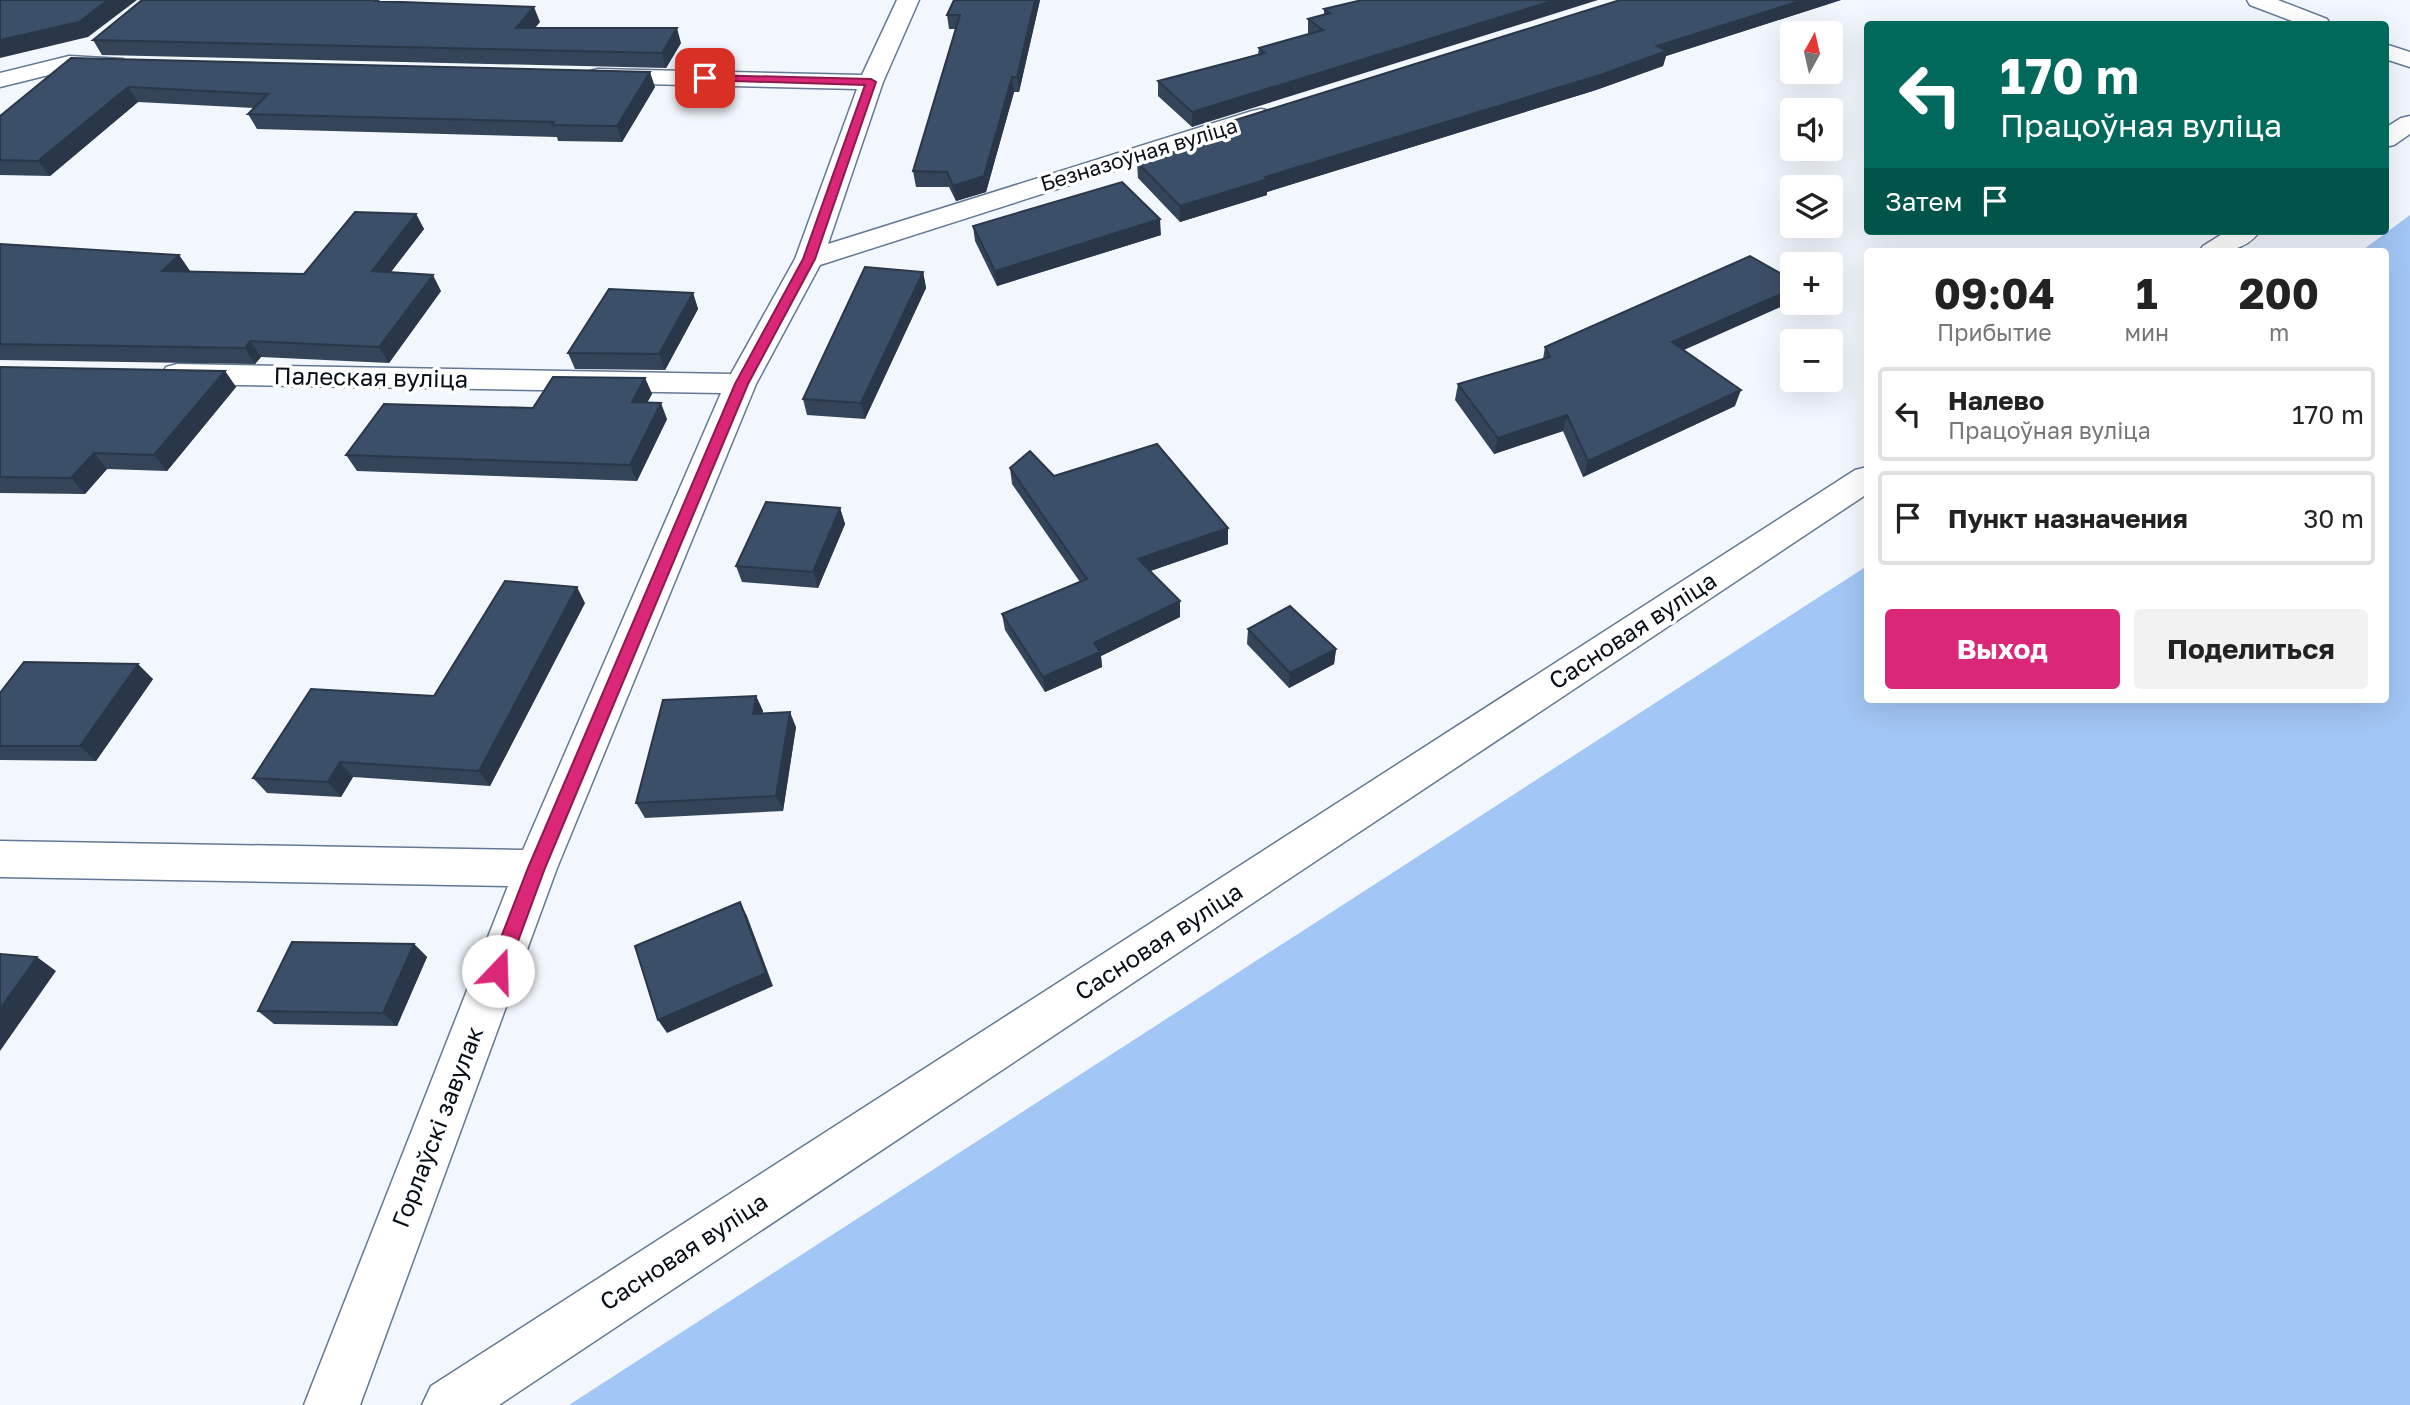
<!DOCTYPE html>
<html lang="ru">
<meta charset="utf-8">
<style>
:root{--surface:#fff;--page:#f2f2f2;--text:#222;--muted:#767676;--line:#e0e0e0;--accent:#db2777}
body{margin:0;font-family:"Golos Text",sans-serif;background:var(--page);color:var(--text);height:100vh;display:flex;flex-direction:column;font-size:26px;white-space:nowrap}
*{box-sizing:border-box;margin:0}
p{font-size:23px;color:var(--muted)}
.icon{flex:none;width:38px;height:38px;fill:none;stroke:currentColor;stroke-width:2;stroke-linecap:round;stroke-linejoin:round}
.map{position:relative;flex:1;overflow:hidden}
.drawer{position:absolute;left:1864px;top:248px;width:525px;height:455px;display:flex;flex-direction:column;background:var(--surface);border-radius:7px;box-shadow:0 7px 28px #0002}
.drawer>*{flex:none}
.banner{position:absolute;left:1864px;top:21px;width:525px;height:214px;border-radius:7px;box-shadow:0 7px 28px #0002;background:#00695c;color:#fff;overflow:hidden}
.needle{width:46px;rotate:8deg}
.fabs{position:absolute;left:1780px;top:21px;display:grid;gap:14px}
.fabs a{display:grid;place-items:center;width:63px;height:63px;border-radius:7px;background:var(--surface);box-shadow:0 7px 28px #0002;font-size:35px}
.pin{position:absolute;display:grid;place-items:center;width:60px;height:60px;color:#fff;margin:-30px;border-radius:14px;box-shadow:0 4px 10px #0006}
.me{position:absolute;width:77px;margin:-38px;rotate:21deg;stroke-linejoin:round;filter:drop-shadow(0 0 5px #0008)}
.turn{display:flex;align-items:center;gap:24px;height:147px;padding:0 21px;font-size:32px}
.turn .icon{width:91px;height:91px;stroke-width:2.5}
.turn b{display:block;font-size:49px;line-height:60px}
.then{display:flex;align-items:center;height:66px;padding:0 21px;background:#0003;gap:14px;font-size:26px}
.eta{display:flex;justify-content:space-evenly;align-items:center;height:119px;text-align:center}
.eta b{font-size:42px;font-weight:700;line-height:49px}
.action{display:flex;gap:14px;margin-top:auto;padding:14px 21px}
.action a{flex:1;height:80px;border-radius:7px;background:var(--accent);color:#fff;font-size:28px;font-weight:700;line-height:80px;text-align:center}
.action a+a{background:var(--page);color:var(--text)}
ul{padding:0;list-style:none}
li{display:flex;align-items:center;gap:21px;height:94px;margin:0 14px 10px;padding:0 7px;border:4px solid var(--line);border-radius:7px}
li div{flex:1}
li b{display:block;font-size:26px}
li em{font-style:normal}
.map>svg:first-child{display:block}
.forest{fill:#a2c6f5}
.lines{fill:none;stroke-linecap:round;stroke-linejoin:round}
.minor-casing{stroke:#637893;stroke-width:3}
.major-casing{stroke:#637893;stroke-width:3}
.minor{fill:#fff;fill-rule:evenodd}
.major{fill:#fff;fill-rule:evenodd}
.wall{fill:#344459}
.shaded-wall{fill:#2a3749}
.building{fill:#3c4f68;stroke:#2a3749;stroke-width:2}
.route{fill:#db2777;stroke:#8e194d;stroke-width:2}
.labels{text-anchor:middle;stroke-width:7;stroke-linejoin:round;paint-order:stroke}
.far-street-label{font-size:21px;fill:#070f19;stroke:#fff}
.street-label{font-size:24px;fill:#070f19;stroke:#fff}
</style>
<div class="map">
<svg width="2410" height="1405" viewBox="0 0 2410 1405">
<rect width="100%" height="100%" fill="#f2f7fd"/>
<!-- forest -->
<path class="forest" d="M 2410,215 L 2410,1405 L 569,1405 L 1867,566 L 1867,700 L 2385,700 L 2385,252 L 2360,252 Z"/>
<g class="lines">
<!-- minor casing -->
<g class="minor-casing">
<g id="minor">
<path d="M 897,0 L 919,0 L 883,82 L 828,244 L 1252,111 L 1261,109 L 1270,111 L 1273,116 L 1270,121 L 820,265 L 756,384 L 557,868 L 360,1405 L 304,1405 L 508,886 L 0,877 L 0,841 L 523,850 L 721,393 L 177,384 L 166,381 L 162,374 L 166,367 L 177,364 L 731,374 L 795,259 L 857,89 L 598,83 L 590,81 L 586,76 L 590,71 L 598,69 L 862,75 Z"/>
<path d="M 2247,0 L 2278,0 L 2327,19 L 2330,24 L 2300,24 L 2250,5 Z"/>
<path d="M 2385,44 L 2410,52 L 2410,67 L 2385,59 Z"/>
<path d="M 69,56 L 123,59 L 127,64 L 123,69 L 69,70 L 0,87 L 0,73 Z"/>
</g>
</g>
<!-- major casing -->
<g class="major-casing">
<g id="major">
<path d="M 2410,116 L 2410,134 L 2394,145 L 2385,147 L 2385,128 L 2401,118 Z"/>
<path d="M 2227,231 L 2260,231 C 2245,252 2222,252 2199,252 L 2203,246 Z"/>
<path d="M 1867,467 L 1867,494 L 499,1405 L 422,1405 L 431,1386 L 1855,470 Z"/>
</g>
</g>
<!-- minor -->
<use href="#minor" class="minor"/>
<!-- major -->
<use href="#major" class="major"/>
</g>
<!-- wall -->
<g class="wall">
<path d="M 142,0 L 379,0 L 380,1 L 540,22 L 535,28 L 681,43 L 666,68 L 102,55 L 93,40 Z"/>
<path d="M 1040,0 L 1019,92 L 1014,92 L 986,192 L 956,201 L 949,187 L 916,187 L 913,171 L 955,29 L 949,29 L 947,15 Z"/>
<path d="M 1362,0 L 1192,127 L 1158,96 L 1158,81 L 1258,54 L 1259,48 L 1308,34 L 1308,19 L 1324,15 L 1324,9 Z"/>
<path d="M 1620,0 L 1841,0 L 1666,56 L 1663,66 L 1596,90 L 1267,192 L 1267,195 L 1180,222 L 1138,178 L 1137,162 L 1210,142 L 1210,128 Z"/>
<path d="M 71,58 L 655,87 L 622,142 L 558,141 L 557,137 L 257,129 L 248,114 L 254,108 L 138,102 L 50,176 L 0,175 L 0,116 Z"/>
<path d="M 416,214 L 424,229 L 391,272 L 441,291 L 389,363 L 261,357 L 255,364 L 0,360 L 0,244 L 179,255 L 190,271 L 189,272 L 304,274 Z"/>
<path d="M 973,226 L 1161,235 L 997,286 L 975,241 Z"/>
<path d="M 923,272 L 926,288 L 865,419 L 807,415 L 803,399 Z"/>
<path d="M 693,293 L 698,309 L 665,370 L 575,369 L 568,353 Z"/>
<path d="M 1545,347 L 1684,350 L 1735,406 L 1583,477 L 1563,431 L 1494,454 L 1455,400 L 1458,384 L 1543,359 Z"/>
<path d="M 0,367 L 225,371 L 236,387 L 167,471 L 107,469 L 85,494 L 0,493 Z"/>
<path d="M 645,378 L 652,394 L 647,402 L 667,419 L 637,481 L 357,471 L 346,455 L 533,408 Z"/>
<path d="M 1010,468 L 1054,476 L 1228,544 L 1150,571 L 1180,617 L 1101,656 L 1102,667 L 1045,692 L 1005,630 L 1002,614 L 1080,582 L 1012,484 Z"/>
<path d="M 840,508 L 845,524 L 818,588 L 742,582 L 736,566 Z"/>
<path d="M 585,603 L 490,786 L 353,777 L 341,797 L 267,793 L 253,778 L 434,696 Z"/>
<path d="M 1248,629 L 1336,649 L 1334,664 L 1289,688 L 1247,644 Z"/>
<path d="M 153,679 L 96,761 L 0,760 L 0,693 Z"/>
<path d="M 756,696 L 763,711 L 762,714 L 796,727 L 783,811 L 645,818 L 636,803 Z"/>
<path d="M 414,944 L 427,957 L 397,1026 L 274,1024 L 258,1011 Z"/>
</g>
<!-- shaded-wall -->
<g class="shaded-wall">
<path d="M 108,0 L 137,0 L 88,37 L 0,58 L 0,40 Z"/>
<path d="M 1035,0 L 1040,0 L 1019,92 L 1017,77 Z"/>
<path d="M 1555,0 L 1598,0 L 1192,127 L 1192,112 Z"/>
<path d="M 1803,0 L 1841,0 L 1666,56 L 1663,66 L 1596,90 L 1267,192 L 1267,195 L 1180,222 L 1180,206 L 1657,46 Z"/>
<path d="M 534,7 L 540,22 L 522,42 L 516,28 Z"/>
<path d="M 677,28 L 681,43 L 666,68 L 662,53 Z"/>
<path d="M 650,72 L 655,87 L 622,142 L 617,126 Z"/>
<path d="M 1012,77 L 1014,92 L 986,192 L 956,201 L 953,186 Z"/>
<path d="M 128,87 L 138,102 L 50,176 L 38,161 Z"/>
<path d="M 416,214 L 424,229 L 380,286 L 372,271 Z"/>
<path d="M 1160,219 L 1161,235 L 997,286 L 995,271 Z"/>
<path d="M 179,255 L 190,271 L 173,287 L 162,271 Z"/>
<path d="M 923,272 L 926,288 L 865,419 L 861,403 Z"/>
<path d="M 433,275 L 441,291 L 389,363 L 379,347 Z"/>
<path d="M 1792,289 L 1792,302 L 1666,358 L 1672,342 Z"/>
<path d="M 693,293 L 698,309 L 665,370 L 659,354 Z"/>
<path d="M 250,341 L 261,357 L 255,364 L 245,348 Z"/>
<path d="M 225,371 L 236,387 L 167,471 L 154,455 Z"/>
<path d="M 645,378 L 652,394 L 639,418 L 632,402 Z"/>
<path d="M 1741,390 L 1735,406 L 1583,477 L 1588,461 Z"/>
<path d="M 661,403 L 667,419 L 637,481 L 630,465 Z"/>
<path d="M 1567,415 L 1563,431 L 1494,454 L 1498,438 Z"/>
<path d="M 94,453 L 107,469 L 85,494 L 71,478 Z"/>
<path d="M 840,508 L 845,524 L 818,588 L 813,572 Z"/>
<path d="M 1228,528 L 1228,544 L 1139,575 L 1138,559 Z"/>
<path d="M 577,587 L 585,603 L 490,786 L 479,771 Z"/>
<path d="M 1180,601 L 1180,617 L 1101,656 L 1102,667 L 1045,692 L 1043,677 L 1094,643 Z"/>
<path d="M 1336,649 L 1334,664 L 1289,688 L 1290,673 Z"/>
<path d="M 138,664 L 153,679 L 96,761 L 80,746 Z"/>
<path d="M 756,696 L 763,711 L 759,729 L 753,714 Z"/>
<path d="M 790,712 L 796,727 L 783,811 L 776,796 Z"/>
<path d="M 340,762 L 353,777 L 341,797 L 328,782 Z"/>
<path d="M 740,902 L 747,916 L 773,986 L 667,1033 L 658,1020 Z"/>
<path d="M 414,944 L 427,957 L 397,1026 L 383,1013 Z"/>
<path d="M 37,957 L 56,971 L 0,1051 L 0,1009 Z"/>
</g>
<!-- building -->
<g class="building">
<path d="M 0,0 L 108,0 L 79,22 L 0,40 Z"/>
<path d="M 142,0 L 376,0 L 375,1 L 534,7 L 516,28 L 677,28 L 662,53 L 93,40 Z"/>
<path d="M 954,0 L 1035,0 L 1017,77 L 1012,77 L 984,176 L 953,186 L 947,172 L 913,171 L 960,15 L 947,15 Z"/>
<path d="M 1362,0 L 1555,0 L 1192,112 L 1158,81 L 1265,53 L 1259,48 L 1323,30 L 1308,19 L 1330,13 L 1324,9 Z"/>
<path d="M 1620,0 L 1803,0 L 1657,46 L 1667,51 L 1600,75 L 1265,177 L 1268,179 L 1180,206 L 1137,162 L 1221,139 L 1210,128 Z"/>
<path d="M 71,58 L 650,72 L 617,126 L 552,125 L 554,122 L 248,114 L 268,94 L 128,87 L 38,161 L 0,160 L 0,116 Z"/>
<path d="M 1122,182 L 1160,219 L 995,271 L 973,226 Z"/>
<path d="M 355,212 L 416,214 L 372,271 L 433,275 L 379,347 L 250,341 L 245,348 L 0,344 L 0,244 L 179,255 L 162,271 L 304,274 Z"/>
<path d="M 1750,256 L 1792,280 L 1792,289 L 1672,342 L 1741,390 L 1588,461 L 1567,415 L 1498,438 L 1458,384 L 1550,357 L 1545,347 Z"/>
<path d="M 865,267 L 923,272 L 861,403 L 803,399 Z"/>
<path d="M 609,289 L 693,293 L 659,354 L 568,353 Z"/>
<path d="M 0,367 L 225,371 L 154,455 L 94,453 L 71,478 L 0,477 Z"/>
<path d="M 553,377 L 645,378 L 632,402 L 661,403 L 630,465 L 346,455 L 384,404 L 533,408 Z"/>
<path d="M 1157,444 L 1228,528 L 1138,559 L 1180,601 L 1094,643 L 1100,652 L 1043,677 L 1002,614 L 1087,579 L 1010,468 L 1030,451 L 1054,476 Z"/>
<path d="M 766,502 L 840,508 L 813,572 L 736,566 Z"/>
<path d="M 505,581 L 577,587 L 479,771 L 340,762 L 328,782 L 253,778 L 311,689 L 434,696 Z"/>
<path d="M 1290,606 L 1336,649 L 1290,673 L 1248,629 Z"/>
<path d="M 24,662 L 138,664 L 80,746 L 0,746 L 0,693 Z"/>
<path d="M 756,696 L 753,714 L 790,712 L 776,796 L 636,803 L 663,700 Z"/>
<path d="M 740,902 L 766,973 L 658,1020 L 635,946 Z"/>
<path d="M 292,942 L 414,944 L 383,1013 L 258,1011 Z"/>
<path d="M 0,954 L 37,957 L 0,1009 Z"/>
</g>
<!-- route -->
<path class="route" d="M 705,75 L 871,79 L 876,82 L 815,259 L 748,384 L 545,868 L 507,971 L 504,976 L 498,979 L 491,976 L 488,971 L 528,868 L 735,384 L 803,259 L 865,85 L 701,80 L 700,78 Z"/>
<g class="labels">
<!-- far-street labels -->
<g class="far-street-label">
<text transform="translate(1139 155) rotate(-17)" y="7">Безназоўная вуліца</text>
</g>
<!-- street labels -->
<g class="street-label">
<text transform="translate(371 378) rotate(1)" y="8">Палеская вуліца</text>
<text transform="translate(1633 631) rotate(-33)" y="8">Сасновая вуліца</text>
<text transform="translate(1159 942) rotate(-33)" y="8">Сасновая вуліца</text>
<text transform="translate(438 1127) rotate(-69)" y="8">Горлаўскі завулак</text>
<text transform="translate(684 1252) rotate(-33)" y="8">Сасновая вуліца</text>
</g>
</g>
</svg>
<div class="fabs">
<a><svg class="needle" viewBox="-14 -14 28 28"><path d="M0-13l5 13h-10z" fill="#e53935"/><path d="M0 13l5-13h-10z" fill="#767676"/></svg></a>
<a><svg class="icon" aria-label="sound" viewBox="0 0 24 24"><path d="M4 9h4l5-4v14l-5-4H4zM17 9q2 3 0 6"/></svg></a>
<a><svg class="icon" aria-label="layers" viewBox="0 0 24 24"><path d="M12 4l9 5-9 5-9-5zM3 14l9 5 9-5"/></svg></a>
<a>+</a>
<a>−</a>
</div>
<div class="pin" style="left:705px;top:78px;background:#d93025"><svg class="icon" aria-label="arrive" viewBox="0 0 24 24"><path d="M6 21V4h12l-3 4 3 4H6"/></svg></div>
<svg class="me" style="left:498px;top:971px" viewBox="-20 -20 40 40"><circle r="19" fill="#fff"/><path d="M0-13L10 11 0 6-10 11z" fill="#db2777"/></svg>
<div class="banner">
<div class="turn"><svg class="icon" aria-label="left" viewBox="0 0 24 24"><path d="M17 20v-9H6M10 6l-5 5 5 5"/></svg><div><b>170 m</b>Працоўная вуліца</div></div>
<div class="then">Затем<svg class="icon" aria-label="arrive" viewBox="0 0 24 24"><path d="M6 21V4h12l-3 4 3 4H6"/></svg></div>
</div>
<section class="drawer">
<div class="eta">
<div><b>09:04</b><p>Прибытие</p></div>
<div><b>1</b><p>мин</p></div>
<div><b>200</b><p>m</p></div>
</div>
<ul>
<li><svg class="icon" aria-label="left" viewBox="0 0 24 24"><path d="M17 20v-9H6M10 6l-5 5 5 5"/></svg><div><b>Налево</b><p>Працоўная вуліца</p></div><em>170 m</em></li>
<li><svg class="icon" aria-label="arrive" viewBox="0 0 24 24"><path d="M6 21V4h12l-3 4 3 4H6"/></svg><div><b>Пункт назначения</b></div><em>30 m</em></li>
</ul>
<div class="action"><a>Выход</a><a>Поделиться</a></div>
</section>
</div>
